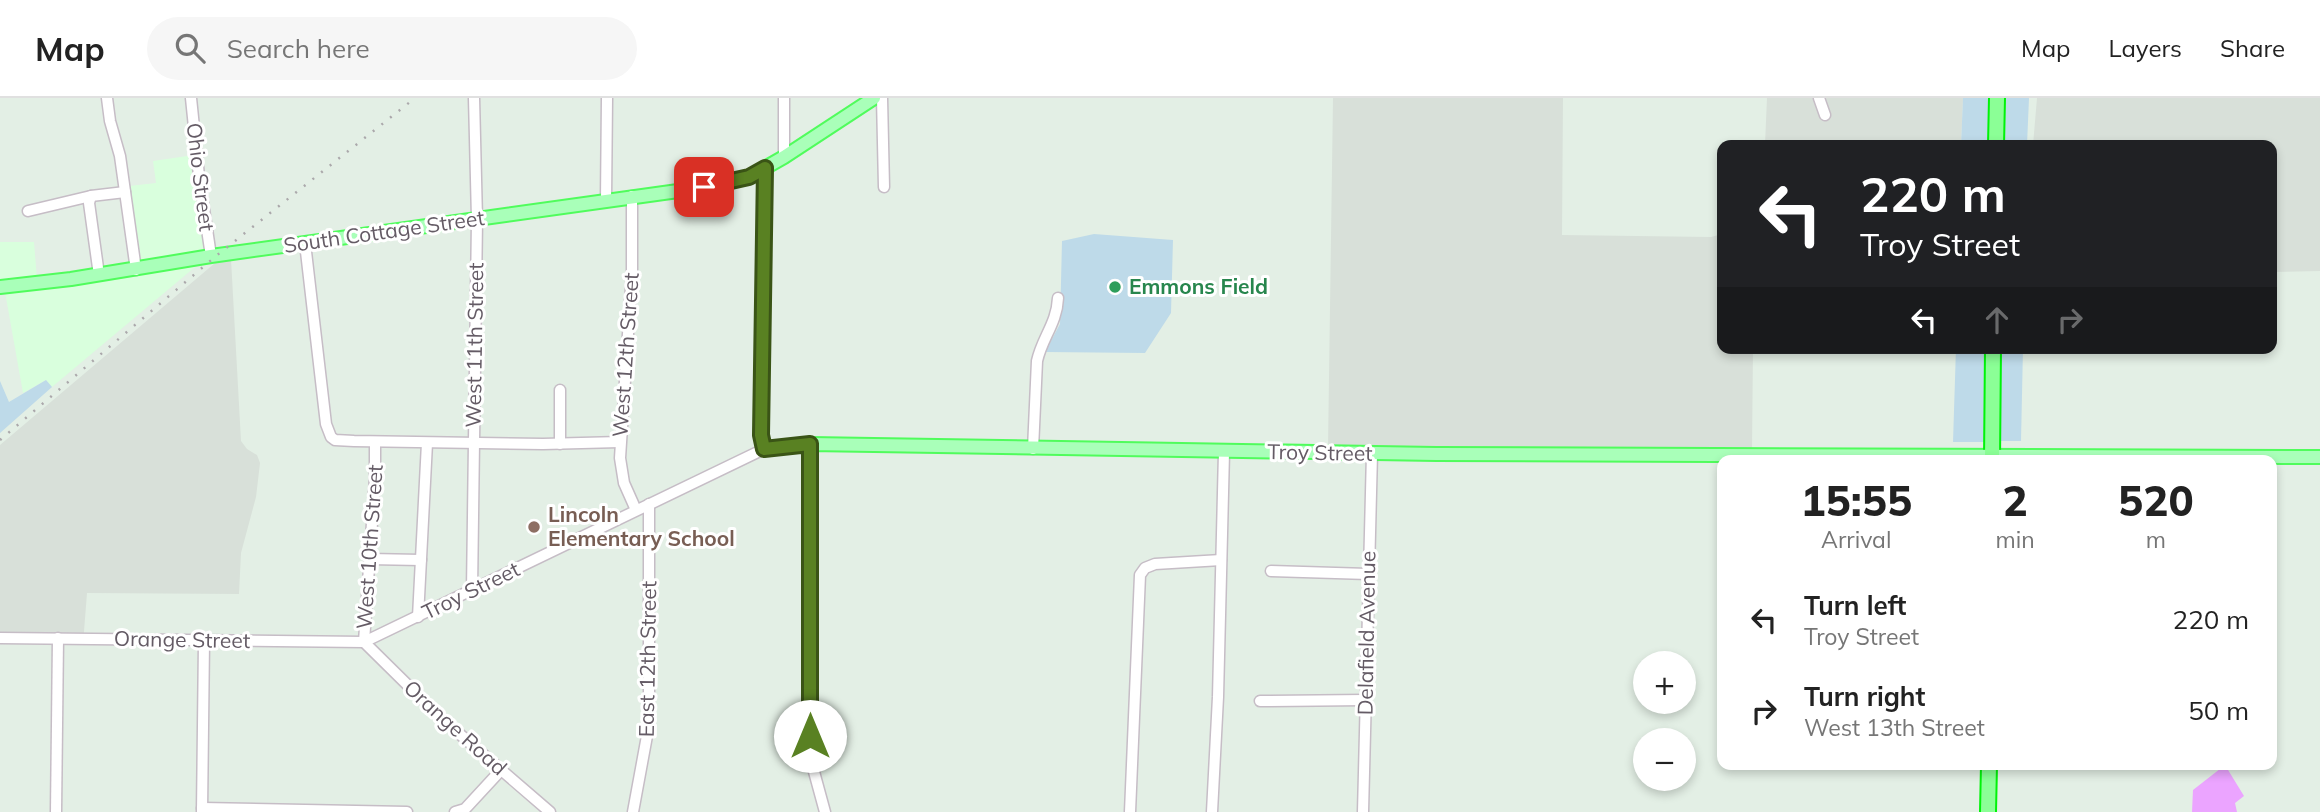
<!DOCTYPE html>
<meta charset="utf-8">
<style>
:root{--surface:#fff;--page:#f6f6f6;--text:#222;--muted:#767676;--line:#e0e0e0}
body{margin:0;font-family:Mulish,sans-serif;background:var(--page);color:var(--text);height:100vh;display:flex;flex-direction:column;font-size:26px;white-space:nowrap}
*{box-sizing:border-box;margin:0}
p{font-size:23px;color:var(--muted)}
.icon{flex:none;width:38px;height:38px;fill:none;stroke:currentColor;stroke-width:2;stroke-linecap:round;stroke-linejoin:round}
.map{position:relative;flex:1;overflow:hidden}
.sheet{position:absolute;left:1717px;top:357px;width:560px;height:315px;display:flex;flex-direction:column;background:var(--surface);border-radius:14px;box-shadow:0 4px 10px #0003}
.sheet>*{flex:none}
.guide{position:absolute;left:1717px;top:42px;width:560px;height:214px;border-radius:14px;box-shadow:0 4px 10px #0003;background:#202124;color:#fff;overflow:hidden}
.buttons{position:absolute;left:1633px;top:553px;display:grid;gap:14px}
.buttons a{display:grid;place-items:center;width:63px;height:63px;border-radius:50%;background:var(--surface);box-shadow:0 4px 10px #0003;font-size:35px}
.pin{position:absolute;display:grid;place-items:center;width:60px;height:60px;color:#fff;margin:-30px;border-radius:14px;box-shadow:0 4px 10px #0006}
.me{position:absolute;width:77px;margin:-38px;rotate:0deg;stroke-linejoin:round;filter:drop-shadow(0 0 5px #0008)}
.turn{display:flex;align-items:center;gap:24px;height:147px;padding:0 28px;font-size:32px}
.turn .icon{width:91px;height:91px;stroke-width:2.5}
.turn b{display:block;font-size:49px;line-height:60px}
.lanes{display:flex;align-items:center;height:66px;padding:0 28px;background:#0003;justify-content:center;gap:35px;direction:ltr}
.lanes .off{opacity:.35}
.eta{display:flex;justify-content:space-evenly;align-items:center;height:119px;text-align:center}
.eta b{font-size:42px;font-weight:800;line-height:49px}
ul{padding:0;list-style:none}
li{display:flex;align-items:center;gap:21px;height:91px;padding:0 28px}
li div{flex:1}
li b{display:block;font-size:26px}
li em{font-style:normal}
header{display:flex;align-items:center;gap:42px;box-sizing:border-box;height:98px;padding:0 35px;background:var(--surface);border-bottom:2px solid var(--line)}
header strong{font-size:33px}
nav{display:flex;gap:38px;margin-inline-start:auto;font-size:24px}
.search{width:490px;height:63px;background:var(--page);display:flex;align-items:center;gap:18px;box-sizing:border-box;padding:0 24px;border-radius:38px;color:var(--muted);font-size:26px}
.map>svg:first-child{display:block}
.commercial{fill:#d9ffdd}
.industrial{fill:#d8e0d9}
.green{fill:#bedae9}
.water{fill:#eba4ff}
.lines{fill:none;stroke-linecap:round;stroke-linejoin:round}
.minor-casing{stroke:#c6bdc6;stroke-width:13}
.major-casing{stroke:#50fc5c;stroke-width:16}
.highway-casing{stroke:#00f309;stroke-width:18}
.minor{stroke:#fff;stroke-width:10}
.major{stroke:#a9ffb9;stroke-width:12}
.highway{stroke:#8bff96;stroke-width:14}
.rail{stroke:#aba8ab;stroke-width:2.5;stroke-dasharray:2 9;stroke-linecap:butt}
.route-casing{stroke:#3a5416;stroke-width:18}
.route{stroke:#598122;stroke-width:12}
.leisure-dot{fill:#2e9e5b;stroke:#fff;stroke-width:2.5}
.education-dot{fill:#8d6e63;stroke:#fff;stroke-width:2.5}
.labels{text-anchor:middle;stroke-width:6;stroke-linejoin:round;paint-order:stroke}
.street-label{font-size:21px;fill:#645b65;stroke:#fff}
.leisure-label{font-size:21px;font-weight:bold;fill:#27864d;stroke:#fff;text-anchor:start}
.education-label{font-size:21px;font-weight:bold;fill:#785e54;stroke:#fff;text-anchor:start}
</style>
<header>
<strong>Map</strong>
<div class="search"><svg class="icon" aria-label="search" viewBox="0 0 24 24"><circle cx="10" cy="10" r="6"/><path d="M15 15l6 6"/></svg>Search here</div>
<nav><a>Map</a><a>Layers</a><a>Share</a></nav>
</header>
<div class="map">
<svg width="2320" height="714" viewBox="0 0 2320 714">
<rect width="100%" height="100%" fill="#e3efe5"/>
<!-- commercial -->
<path class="commercial" d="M 201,56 L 213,154 L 52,289 L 46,282 L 23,295 L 5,194 L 0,195 L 0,144 L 34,144 L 37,181 L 130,168 L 120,89 L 156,85 L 153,63 Z"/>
<!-- industrial -->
<g class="industrial">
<path d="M 1333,0 L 1563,0 L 1562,137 L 1711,139 L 1722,136 L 1722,250 L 1753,250 L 1752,352 L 1328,350 Z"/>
<path d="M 1767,0 L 1963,0 L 1961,47 L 1765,47 Z"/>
<path d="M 2037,0 L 2320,0 L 2320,173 L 2272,174 L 2272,47 L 2033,47 Z"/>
<path d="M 231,161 L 241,343 L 247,351 L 257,357 L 260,365 L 256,399 L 241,455 L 239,496 L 87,495 L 83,546 L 0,544 L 0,347 L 215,165 Z"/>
</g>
<!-- green -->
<g class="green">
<path d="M 1963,0 L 1988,0 L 1988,47 L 1961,47 Z"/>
<path d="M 2005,0 L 2029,0 L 2027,47 L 2004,47 Z"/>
<path d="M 1094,136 L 1173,142 L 1171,215 L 1145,255 L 1045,254 L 1060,226 L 1062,143 Z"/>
<path d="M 1956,250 L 1987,250 L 1987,344 L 1953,344 Z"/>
<path d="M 2001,250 L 2023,250 L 2021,343 L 2000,343 Z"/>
<path d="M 46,282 L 52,289 L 0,335 L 0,283 L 9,304 Z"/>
</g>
<!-- water -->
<path class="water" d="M 2225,667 L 2244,698 L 2235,705 L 2237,714 L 2192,714 L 2193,692 Z"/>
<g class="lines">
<!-- minor casing -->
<g class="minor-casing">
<g id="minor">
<path d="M 107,0 L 110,23 L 120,58 L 136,172"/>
<path d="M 191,0 L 199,78 L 211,158"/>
<path d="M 784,0 L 784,59"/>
<path d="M 882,0 L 884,89"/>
<path d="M 1819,0 L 1825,17"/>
<path d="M 91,98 L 89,105 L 99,177"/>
<path d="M 632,98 L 632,174 L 620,360 L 624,385 L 636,412"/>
<path d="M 606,102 L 607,0"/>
<path d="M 28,113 L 91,98 L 125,94"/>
<path d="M 305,145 L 326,326 L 331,339 L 335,342 L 354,343 L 543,346 L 620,344"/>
<path d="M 560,292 L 560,346"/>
<path d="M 810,346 L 810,638 L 813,670 L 825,714"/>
<path d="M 1033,351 L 1037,263 C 1042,240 1057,225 1058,200"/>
<path d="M 369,461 L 421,462"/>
<path d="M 1271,473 L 1368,476"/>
<path d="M 472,493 L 477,121 L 474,0"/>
<path d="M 418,519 L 427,345"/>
<path d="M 0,540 L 364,544 L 764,351"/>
<path d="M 364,544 L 441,620 L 550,714"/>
<path d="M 364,544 L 375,380 L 375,344"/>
<path d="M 1260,603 L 1366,602"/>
<path d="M 202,710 L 407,714"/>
<path d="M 56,714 L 58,540"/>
<path d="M 202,714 L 204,543"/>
<path d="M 455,714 L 465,711 L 501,672"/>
<path d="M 633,714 L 649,627 L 649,406"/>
<path d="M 1130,714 L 1140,477 L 1145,470 L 1155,466 L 1221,462"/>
<path d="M 1212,714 L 1218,599 L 1224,354"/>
<path d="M 1363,714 L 1372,355"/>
</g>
</g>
<!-- major casing -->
<g class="major-casing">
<g id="major">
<path d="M 765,70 L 761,337 L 764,351 L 810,346 L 1436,356 L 2320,359"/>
<path d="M 0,189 L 71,181 L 211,158 L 678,93 L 749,79 L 784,59 L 874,0"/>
</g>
</g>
<!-- highway casing -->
<g class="highway-casing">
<g id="highway">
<path d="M 1996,47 L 1997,0"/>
<path d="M 1992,362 L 1993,250"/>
<path d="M 1988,714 L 1989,667"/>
</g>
</g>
<!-- minor -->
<use href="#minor" class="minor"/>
<!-- major -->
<use href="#major" class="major"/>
<!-- highway -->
<use href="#highway" class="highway"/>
<!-- rail -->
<path class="rail" d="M 0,342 L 216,158 L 415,0"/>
</g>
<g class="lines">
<!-- route casing -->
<g class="route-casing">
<path id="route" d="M 704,89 L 749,79 L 765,70 L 761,337 L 764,351 L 810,346 L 810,638"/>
</g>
<!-- route -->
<use href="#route" class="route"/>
</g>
<!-- markers -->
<circle class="leisure-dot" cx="1115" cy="189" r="7"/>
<circle class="education-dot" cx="534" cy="429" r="7"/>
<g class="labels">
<!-- street labels -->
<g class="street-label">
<text transform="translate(200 79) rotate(83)" y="7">Ohio Street</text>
<text transform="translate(384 134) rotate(-8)" y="7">South Cottage Street</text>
<text transform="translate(475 247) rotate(-89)" y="7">West 11th Street</text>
<text transform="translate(626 257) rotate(-86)" y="7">West 12th Street</text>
<text transform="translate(1320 355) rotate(1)" y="7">Troy Street</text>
<text transform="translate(370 449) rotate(-86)" y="7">West 10th Street</text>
<text transform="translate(471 493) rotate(-26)" y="7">Troy Street</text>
<text transform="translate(1367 535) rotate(-89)" y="7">Delafield Avenue</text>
<text transform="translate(182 542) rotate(1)" y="7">Orange Street</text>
<text transform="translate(648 561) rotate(-89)" y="7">East 12th Street</text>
<text transform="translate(455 630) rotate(42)" y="7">Orange Road</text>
</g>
<!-- leisure labels -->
<g class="leisure-label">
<text x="1129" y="196">Emmons Field</text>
</g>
<!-- education labels -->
<g class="education-label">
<text x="548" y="424">Lincoln<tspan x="548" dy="24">Elementary School</tspan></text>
</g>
</g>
</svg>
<div class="buttons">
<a>+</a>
<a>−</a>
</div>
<div class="pin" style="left:704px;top:89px;background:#d93025"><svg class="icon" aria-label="arrive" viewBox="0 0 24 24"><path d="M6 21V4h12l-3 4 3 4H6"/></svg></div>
<svg class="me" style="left:810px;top:638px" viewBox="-20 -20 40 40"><circle r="19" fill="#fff"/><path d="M0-13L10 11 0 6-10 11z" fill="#598122"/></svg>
<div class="guide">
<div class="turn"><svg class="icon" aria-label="left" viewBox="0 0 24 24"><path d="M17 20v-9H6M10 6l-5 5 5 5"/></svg><div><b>220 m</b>Troy Street</div></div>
<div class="lanes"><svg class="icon" aria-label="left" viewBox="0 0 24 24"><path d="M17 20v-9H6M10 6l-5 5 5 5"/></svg><svg class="icon off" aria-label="ahead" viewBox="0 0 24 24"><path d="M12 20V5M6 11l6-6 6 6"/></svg><svg class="icon off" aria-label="right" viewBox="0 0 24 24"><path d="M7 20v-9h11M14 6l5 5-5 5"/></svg></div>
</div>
<section class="sheet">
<div class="eta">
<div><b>15:55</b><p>Arrival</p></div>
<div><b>2</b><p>min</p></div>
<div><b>520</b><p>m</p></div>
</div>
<ul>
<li><svg class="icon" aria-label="left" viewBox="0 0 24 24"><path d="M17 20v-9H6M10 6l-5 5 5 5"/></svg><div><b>Turn left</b><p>Troy Street</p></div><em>220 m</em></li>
<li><svg class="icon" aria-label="right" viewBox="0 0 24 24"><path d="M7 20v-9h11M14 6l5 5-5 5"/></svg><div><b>Turn right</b><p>West 13th Street</p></div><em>50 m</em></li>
</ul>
</section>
</div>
